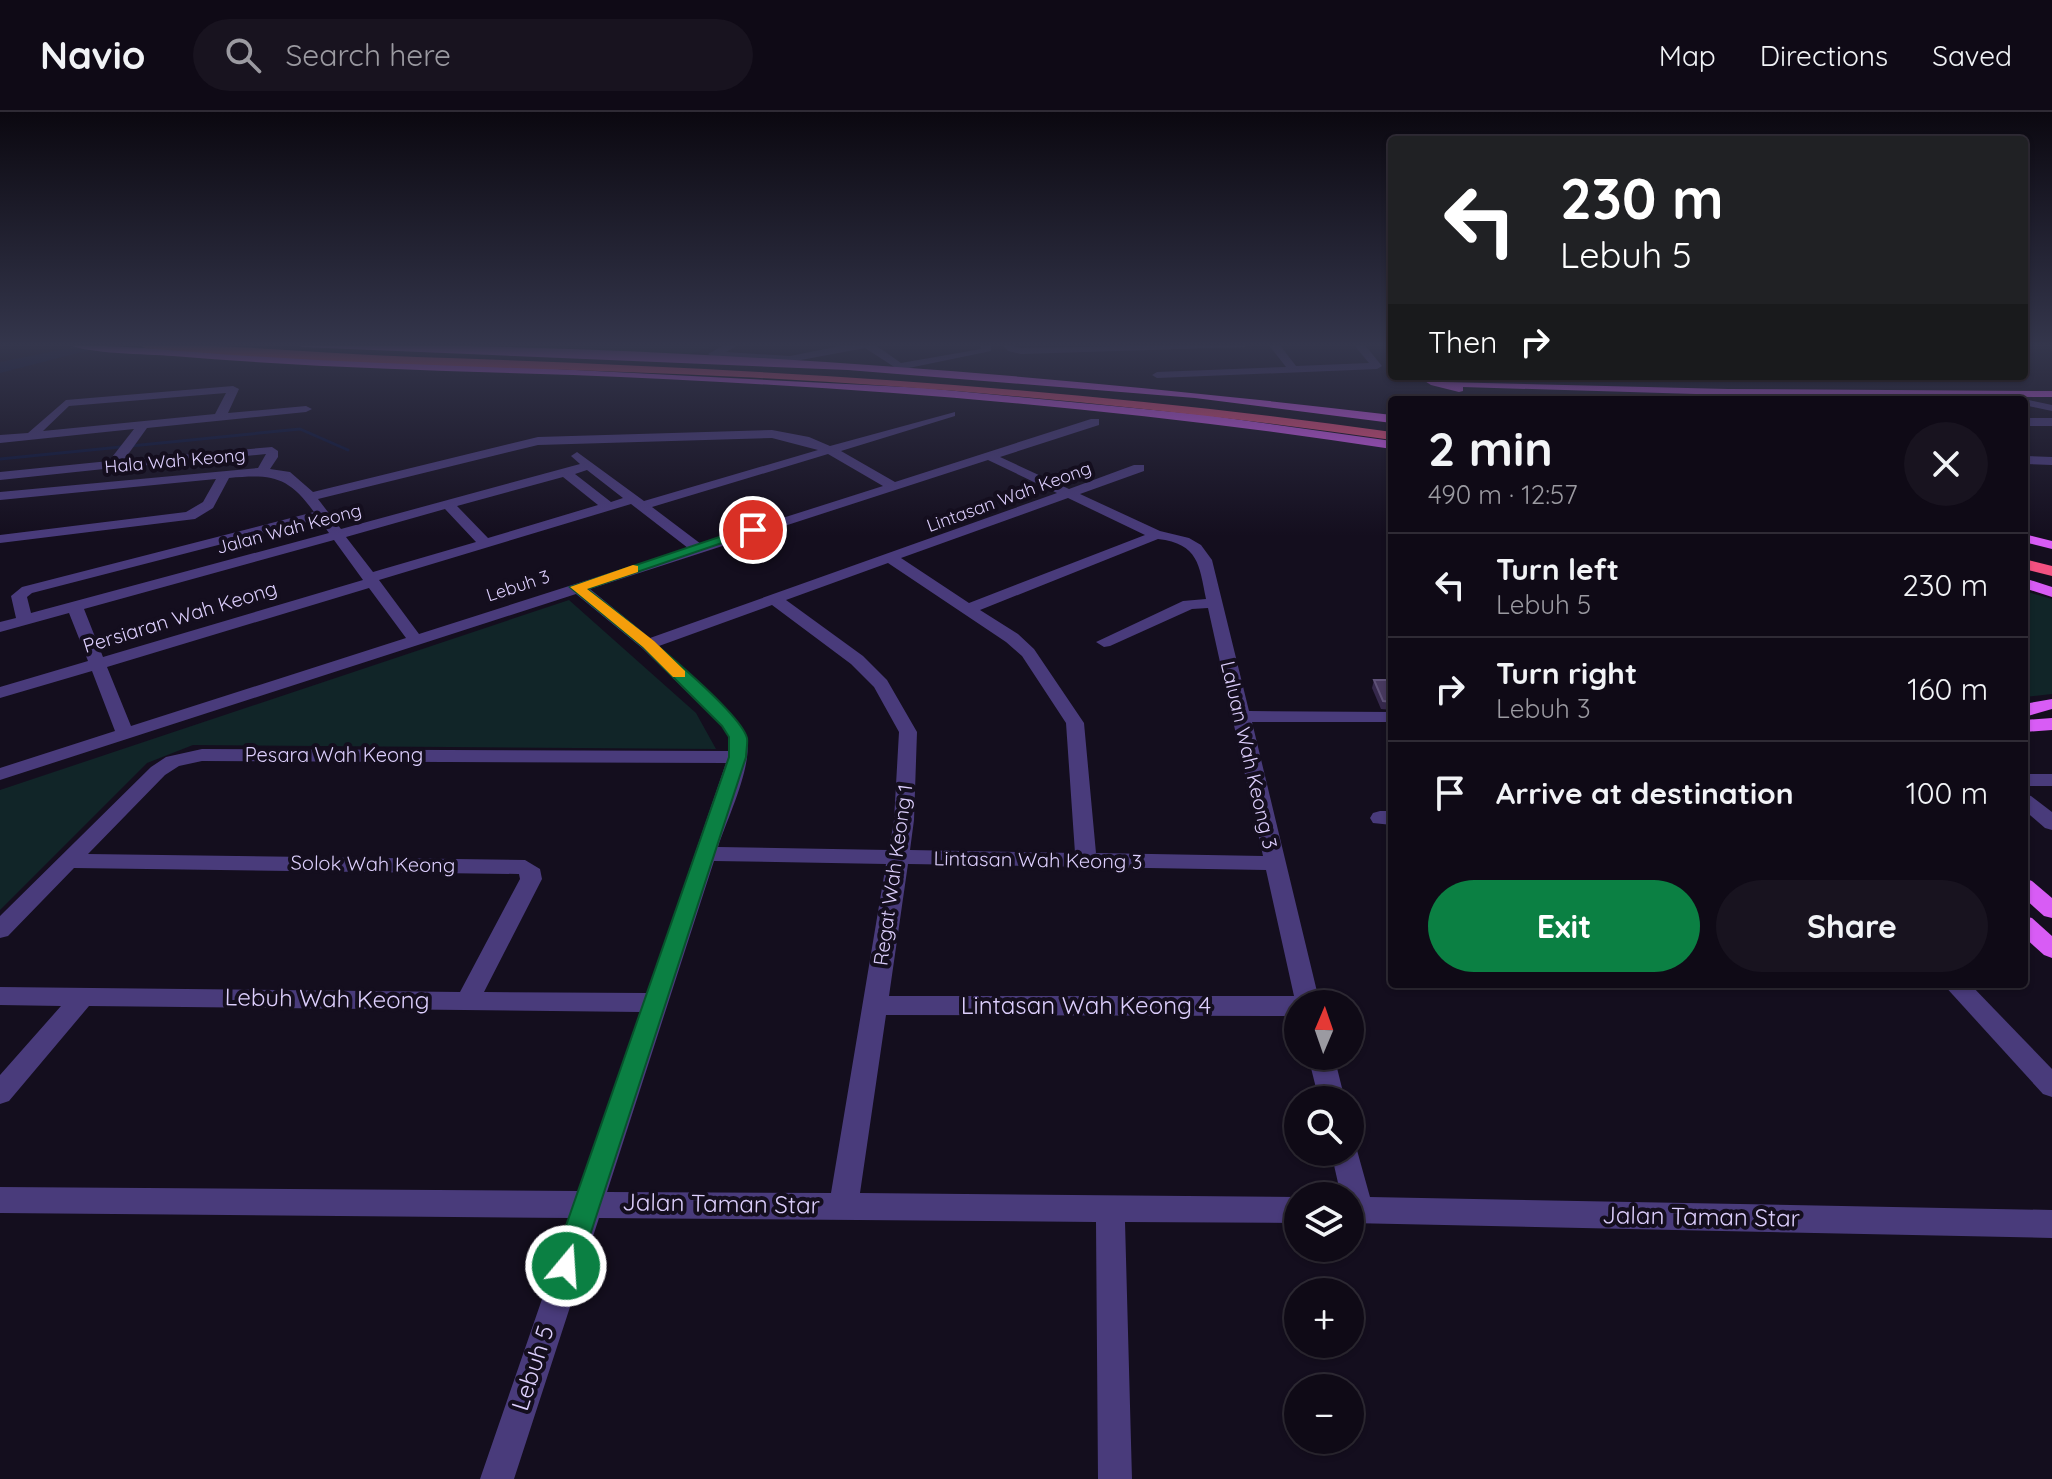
<!DOCTYPE html>
<meta charset="utf-8">
<style>
:root{--surface:#0f0a16;--page:#18131f;--text:#f1f3f6;--muted:#9b9aa1;--line:#2f2b35;--accent:#0b8043}
body{margin:0;font-family:Quicksand,sans-serif;background:var(--page);color:var(--text);height:100vh;display:flex;flex-direction:column;font-size:30px;white-space:nowrap}
*{box-sizing:border-box;margin:0}
p{font-size:26px;color:var(--muted)}
.icon{flex:none;width:44px;height:44px;fill:none;stroke:currentColor;stroke-width:2;stroke-linecap:round;stroke-linejoin:round}
.map{position:relative;flex:1;overflow:hidden}
.drawer{position:absolute;left:1388px;top:284px;width:640px;height:592px;display:flex;flex-direction:column;background:var(--surface);border-radius:8px;box-shadow:0 2px 6px #0004,0 0 0 2px var(--line)}
.drawer>*{flex:none}
.guide{position:absolute;left:1388px;top:24px;width:640px;height:244px;border-radius:8px;box-shadow:0 2px 6px #0004,0 0 0 2px var(--line);background:#202124;color:#fff;overflow:hidden}
.needle{width:52px;rotate:2deg}
.tools{position:absolute;left:1284px;top:878px;display:grid;gap:16px}
.tools a{display:grid;place-items:center;width:80px;height:80px;border-radius:50%;background:var(--surface);box-shadow:0 2px 6px #0004,0 0 0 2px var(--line);font-size:40px}
.pin{position:absolute;display:grid;place-items:center;width:68px;height:68px;color:#fff;margin:-34px;border:4px solid #fff;border-radius:50%;box-shadow:0 2px 8px #0007}
.me{position:absolute;width:88px;margin:-44px;rotate:18deg;stroke-linejoin:round;filter:drop-shadow(0 0 6px #0008)}
.turn{display:flex;align-items:center;gap:28px;height:168px;padding:0 40px;font-size:36px}
.turn .icon{width:104px;height:104px;stroke-width:2.5}
.turn b{display:block;font-size:56px;line-height:68px}
.then{display:flex;align-items:center;height:76px;padding:0 40px;background:#0003;gap:16px;font-size:30px}
.round{display:grid;place-items:center;flex:none;width:84px;height:84px;border-radius:42px;background:var(--page)}
.headline{display:flex;align-items:center;justify-content:space-between;height:136px;padding:0 40px}
h1{font-size:48px;font-weight:800;line-height:60px}
.primary-button{display:flex;gap:16px;margin-top:auto;padding:16px 40px}
.primary-button a{flex:1;height:92px;border-radius:48px;background:var(--accent);color:#fff;font-size:32px;font-weight:800;line-height:92px;text-align:center}
.primary-button a+a{background:var(--page);color:var(--text)}
ul{padding:0;list-style:none}
li{display:flex;align-items:center;gap:24px;height:104px;padding:0 40px;border-top:2px solid var(--line)}
li div{flex:1}
li b{display:block;font-size:30px}
li em{font-style:normal}
header{display:flex;align-items:center;gap:48px;box-sizing:border-box;height:112px;padding:0 40px;background:var(--surface);border-bottom:2px solid var(--line)}
header strong{font-size:38px}
nav{display:flex;gap:44px;margin-inline-start:auto;font-size:28px}
.search{width:560px;height:72px;background:var(--page);display:flex;align-items:center;gap:20px;box-sizing:border-box;padding:0 28px;border-radius:44px;color:var(--muted);font-size:30px}
.map>svg:first-child{display:block}
.green{fill:#112528}
.water{fill:#0c1439}
.lines{fill:none;stroke-linecap:round;stroke-linejoin:round}
.stream{stroke:#0c1439;stroke-width:3}
.minor{fill:#493b7b;fill-rule:evenodd}
.major{fill:#d85cf5;fill-rule:evenodd}
.highway{fill:#f45181;fill-rule:evenodd}
.wall{fill:#35284b}
.building{fill:#47395e;stroke:#5e5177;stroke-width:2}
.route{fill:#0b8043;stroke:#07532c;stroke-width:2}
.slow{fill:#f59e0b}
.labels{text-anchor:middle;stroke-width:8;stroke-linejoin:round;paint-order:stroke}
.far-street-label{font-size:18px;fill:#dccefc;stroke:#140e1e}
.street-label{font-size:20px;fill:#dccefc;stroke:#140e1e}
.near-street-label{font-size:24px;fill:#dccefc;stroke:#140e1e}
</style>
<header>
<strong>Navio</strong>
<div class="search"><svg class="icon" aria-label="search" viewBox="0 0 24 24"><circle cx="10" cy="10" r="6"/><path d="M15 15l6 6"/></svg>Search here</div>
<nav><a>Map</a><a>Directions</a><a>Saved</a></nav>
</header>
<div class="map">
<svg width="2052" height="1367" viewBox="0 0 2052 1367">
<rect width="100%" height="100%" fill="#140e1e"/>
<!-- green -->
<g class="green">
<path d="M 449,232 L 719,232 L 689,242 Z"/>
<path d="M 2024,479 L 2052,487 L 2052,582 L 2024,585 Z"/>
<path d="M 569,488 L 696,601 L 716,637 L 193,633 L 147,651 L 0,798 L 0,678 Z"/>
</g>
<!-- water -->
<path class="water" d="M 89,232 L 113,232 L 0,261 L 0,250 Z"/>
<g class="lines">
<!-- stream -->
<path class="stream" d="M 0,347 L 300,317 L 348,338"/>
<!-- minor -->
<g class="minor">
<path d="M 726,232 L 740,232 L 726,240 L 790,244 L 850,232 L 874,232 L 901,251 L 981,237 L 981,232 L 991,232 L 991,239 L 899,258 L 865,236 L 790,250 L 713,245 L 708,242 Z"/>
<path d="M 1003,232 L 1021,236 L 1250,232 L 1245,235 L 1021,242 L 1008,239 Z"/>
<path d="M 1268,232 L 1279,232 L 1296,254 L 1369,251 L 1353,232 L 1364,232 L 1382,254 L 1377,257 L 1157,266 L 1152,263 L 1157,260 L 1286,255 Z"/>
<path d="M 1967,264 L 1978,264 L 1973,267 Z"/>
<path d="M 233,274 L 239,277 L 228,301 L 306,294 L 312,297 L 306,300 L 147,316 L 124,348 L 272,335 L 278,339 L 278,345 L 270,357 L 290,360 L 313,380 L 538,325 L 772,318 L 809,325 L 830,334 L 955,300 L 955,304 L 841,339 L 895,370 L 1091,307 L 1099,307 L 1099,313 L 1000,345 L 1069,377 L 1134,353 L 1144,353 L 1144,359 L 1080,382 L 1160,419 L 1189,426 L 1201,433 L 1212,448 L 1249,599 L 1392,600 L 1392,610 L 1252,610 L 1320,892 L 1298,892 L 1298,904 L 886,903 L 860,1081 L 1298,1085 L 1298,1111 L 1125,1110 L 1132,1367 L 1098,1367 L 1096,1110 L 599,1106 L 514,1367 L 480,1367 L 570,1106 L 0,1101 L 0,1075 L 579,1079 L 640,900 L 89,894 L 9,989 L 0,992 L 0,963 L 61,894 L 0,893 L 0,875 L 460,880 L 520,767 L 519,762 L 74,756 L 8,824 L 0,826 L 0,804 L 151,655 L 166,645 L 202,637 L 728,639 L 729,625 L 722,614 L 642,536 L 576,482 L 0,668 L 0,656 L 115,619 L 92,559 L 0,586 L 0,575 L 88,549 L 69,501 L 0,520 L 0,510 L 16,506 L 11,484 L 22,475 L 314,400 C 288,364 272,362 229,366 L 213,396 L 195,407 L 0,431 L 0,423 L 186,400 L 203,390 L 216,367 L 0,388 L 0,380 L 258,356 L 266,342 L 117,356 L 110,361 L 104,357 L 0,368 L 0,360 L 109,349 L 134,317 L 0,331 L 0,323 L 28,321 L 66,288 ZM 226,281 L 215,302 L 43,319 L 69,294 ZM 772,326 L 818,338 L 644,389 L 577,340 L 571,344 L 580,352 L 341,417 L 318,387 L 538,333 ZM 828,342 L 883,374 L 701,432 L 652,395 ZM 988,348 L 1057,381 L 650,526 L 590,477 ZM 587,358 L 623,386 L 611,390 L 575,362 ZM 563,365 L 598,393 L 488,426 L 457,394 ZM 1068,386 L 1145,423 L 969,491 L 901,446 ZM 631,392 L 688,436 L 419,522 L 379,468 ZM 445,397 L 476,430 L 373,460 L 346,425 ZM 319,407 L 329,421 L 31,501 L 27,485 L 32,481 ZM 1158,427 C 1199,432 1199,453 1206,487 L 1183,489 L 1096,530 L 1104,535 L 1110,534 L 1192,497 L 1208,496 L 1263,744 L 1096,741 L 1084,611 L 1034,537 L 1018,522 L 980,498 ZM 334,428 L 363,468 L 103,545 L 84,497 ZM 888,451 L 1006,530 L 1022,544 L 1066,611 L 1075,741 L 910,738 L 914,708 L 917,620 L 887,568 L 863,544 L 786,488 ZM 369,476 L 406,526 L 131,614 L 107,555 ZM 772,493 L 851,552 L 874,575 L 899,620 L 894,708 L 889,738 L 718,735 C 727,707 752,656 747,628 C 744,607 677,551 659,534 ZM 202,649 L 726,651 L 647,881 L 484,880 L 542,767 L 540,757 L 525,748 L 88,742 L 165,663 L 179,654 ZM 714,749 L 886,752 L 831,1081 L 607,1080 ZM 908,752 L 1266,758 L 1294,884 L 889,884 Z"/>
<path d="M 2024,287 L 2052,293 L 2052,299 L 2024,293 L 2024,288 L 2020,288 Z"/>
<rect x="2024" y="306" width="28" height="8"/>
<path d="M 2024,344 L 2052,345 L 2052,353 L 2024,352 Z"/>
<rect x="2024" y="662" width="28" height="12"/>
<path d="M 2024,682 L 2031,684 L 2052,700 L 2052,718 L 2045,716 L 2024,698 Z"/>
<path d="M 1380,699 L 1392,699 L 1392,713 L 1373,711 L 1370,706 L 1373,701 Z"/>
<path d="M 1943,872 L 1970,872 L 2052,957 L 2052,985 L 2043,982 Z"/>
<path d="M 1308,944 L 1334,944 L 1345,988 L 1319,988 Z"/>
<path d="M 1350,1030 L 1355,1031 L 1370,1085 L 2052,1098 L 2052,1126 L 1350,1111 L 1350,1084 L 1341,1084 L 1331,1040 L 1350,1040 Z"/>
</g>
<!-- major -->
<g class="major">
<path d="M 67,232 L 925,276 L 1206,303 L 1392,329 L 1392,337 C 1121,295 848,274 573,263 C 440,259 306,255 173,244 C 147,242 88,242 67,232 Z"/>
<path d="M 297,232 C 663,232 1029,260 1392,303 L 1392,311 L 1195,286 L 848,258 L 302,235 Z"/>
<path d="M 1417,264 L 1430,264 L 1443,270 L 1728,277 L 2052,279 L 2052,285 L 1728,283 L 1463,275 L 1463,279 L 1459,280 L 1431,273 Z"/>
<path d="M 2024,422 L 2052,429 L 2052,437 L 2024,430 Z"/>
<path d="M 2024,466 L 2052,475 L 2052,485 L 2024,476 Z"/>
<path d="M 2052,587 L 2052,597 L 2024,605 L 2024,592 Z"/>
<path d="M 2052,606 L 2052,618 L 2024,620 L 2024,608 Z"/>
<path d="M 2024,766 L 2032,769 L 2052,786 L 2052,806 L 2044,804 L 2024,786 Z"/>
<path d="M 2024,804 L 2032,806 L 2052,824 L 2052,846 L 2044,843 L 2024,825 Z"/>
</g>
<!-- highway -->
<g class="highway">
<path d="M 139,232 C 232,232 324,242 417,245 C 743,256 1068,274 1392,320 L 1392,328 C 1176,297 959,276 741,265 C 543,255 343,254 145,236 Z"/>
<path d="M 2024,447 L 2052,454 L 2052,464 L 2024,457 Z"/>
</g>
</g>
<!-- wall -->
<path class="wall" d="M 1374,568 L 1392,568 L 1392,598 L 1381,597 L 1372,576 Z"/>
<!-- building -->
<path class="building" d="M 1374,568 L 1392,568 L 1392,590 L 1383,589 Z"/>
<!-- sky -->
<linearGradient id="sky" x2="0" y2="1"><stop stop-color="#0b0810"/><stop offset="0.55" stop-color="#34364c"/><stop offset="1" stop-color="#34364c" stop-opacity="0"/></linearGradient>
<rect width="2052" height="424" fill="url(#sky)"/>
<!-- route -->
<path class="route" d="M 749,415 L 760,418 L 587,477 C 616,499 739,596 747,626 C 748,631 746,639 746,645 L 580,1154 L 576,1164 L 566,1168 L 556,1164 L 552,1154 L 729,645 L 729,625 L 722,614 L 643,535 L 570,475 Z"/>
<!-- slow -->
<path class="slow" d="M 633,453 L 638,454 L 638,460 L 587,477 L 654,529 L 685,559 L 685,565 L 673,565 L 643,535 L 570,475 Z"/>
<g class="labels">
<!-- far-street labels -->
<g class="far-street-label">
<text transform="translate(175 349) rotate(-5)" y="6">Hala Wah Keong</text>
<text transform="translate(1009 385) rotate(-20)" y="6">Lintasan Wah Keong</text>
<text transform="translate(289 417) rotate(-15)" y="6">Jalan Wah Keong</text>
<text transform="translate(518 474) rotate(-18)" y="6">Lebuh 3</text>
</g>
<!-- street labels -->
<g class="street-label">
<text transform="translate(180 505) rotate(-17)" y="7">Persiaran Wah Keong</text>
<text x="334" y="650">Pesara Wah Keong</text>
<text transform="translate(1249 643) rotate(77)" y="7">Laluan Wah Keong 3</text>
<text transform="translate(1038 748) rotate(1)" y="7">Lintasan Wah Keong 3</text>
<text transform="translate(373 752) rotate(1)" y="7">Solok Wah Keong</text>
<text transform="translate(893 763) rotate(-82)" y="7">Regat Wah Keong 1</text>
</g>
<!-- near-street labels -->
<g class="near-street-label">
<text transform="translate(327 887) rotate(1)" y="8">Lebuh Wah Keong</text>
<text x="1086" y="902">Lintasan Wah Keong 4</text>
<text transform="translate(721 1092) rotate(1)" y="8">Jalan Taman Star</text>
<text transform="translate(1701 1105) rotate(1)" y="8">Jalan Taman Star</text>
<text transform="translate(533 1256) rotate(-72)" y="8">Lebuh 5</text>
</g>
</g>
</svg>
<div class="tools">
<a><svg class="needle" viewBox="-14 -14 28 28"><path d="M0-13l5 13h-10z" fill="#e53935"/><path d="M0 13l5-13h-10z" fill="#9b9aa1"/></svg></a>
<a><svg class="icon" aria-label="search" viewBox="0 0 24 24"><circle cx="10" cy="10" r="6"/><path d="M15 15l6 6"/></svg></a>
<a><svg class="icon" aria-label="layers" viewBox="0 0 24 24"><path d="M12 4l9 5-9 5-9-5zM3 14l9 5 9-5"/></svg></a>
<a>+</a>
<a>−</a>
</div>
<div class="pin" style="left:753px;top:418px;background:#d93025"><svg class="icon" aria-label="arrive" viewBox="0 0 24 24"><path d="M6 21V4h12l-3 4 3 4H6"/></svg></div>
<svg class="me" style="left:566px;top:1154px" viewBox="-20 -20 40 40"><circle r="17" fill="#0b8043" stroke="#fff" stroke-width="3"/><path d="M0-11L8 9 0 5-8 9z" fill="#fff"/></svg>
<div class="guide">
<div class="turn"><svg class="icon" aria-label="left" viewBox="0 0 24 24"><path d="M17 20v-9H6M10 6l-5 5 5 5"/></svg><div><b>230 m</b>Lebuh 5</div></div>
<div class="then">Then<svg class="icon" aria-label="right" viewBox="0 0 24 24"><path d="M7 20v-9h11M14 6l5 5-5 5"/></svg></div>
</div>
<section class="drawer">
<div class="headline"><div><h1>2 min</h1><p>490 m · 12:57</p></div><a class="round"><svg class="icon" aria-label="close" viewBox="0 0 24 24"><path d="M6 6l12 12M18 6L6 18"/></svg></a></div>
<ul>
<li><svg class="icon" aria-label="left" viewBox="0 0 24 24"><path d="M17 20v-9H6M10 6l-5 5 5 5"/></svg><div><b>Turn left</b><p>Lebuh 5</p></div><em>230 m</em></li>
<li><svg class="icon" aria-label="right" viewBox="0 0 24 24"><path d="M7 20v-9h11M14 6l5 5-5 5"/></svg><div><b>Turn right</b><p>Lebuh 3</p></div><em>160 m</em></li>
<li><svg class="icon" aria-label="arrive" viewBox="0 0 24 24"><path d="M6 21V4h12l-3 4 3 4H6"/></svg><div><b>Arrive at destination</b></div><em>100 m</em></li>
</ul>
<div class="primary-button"><a>Exit</a><a>Share</a></div>
</section>
</div>
